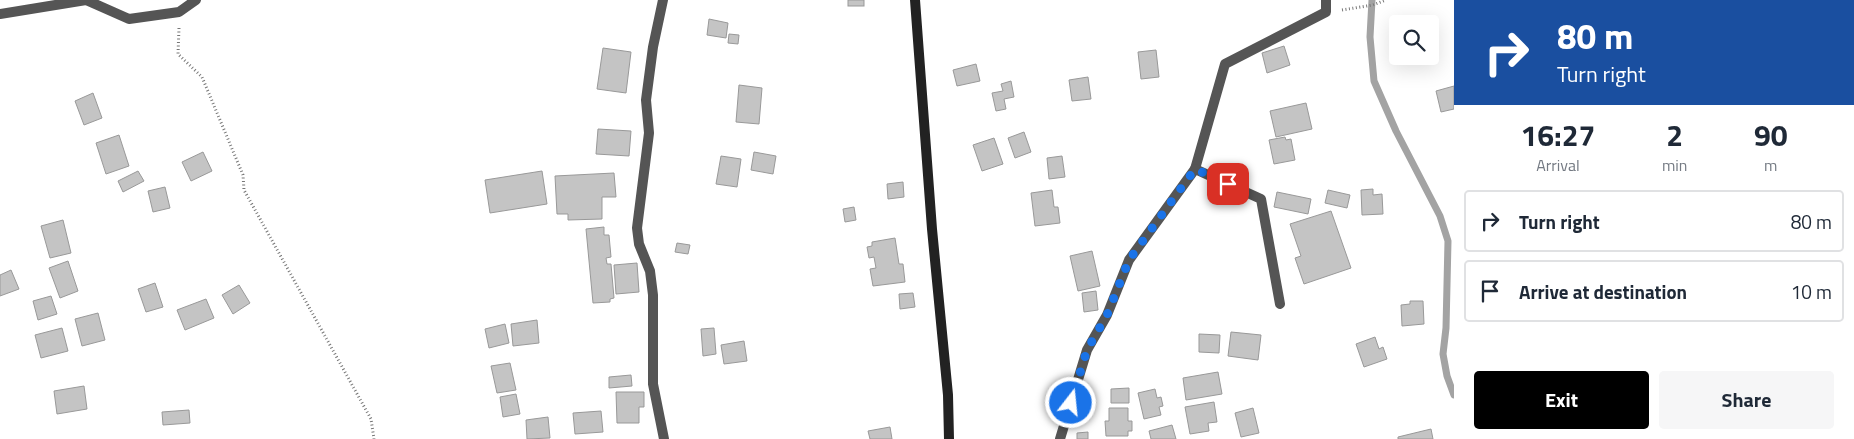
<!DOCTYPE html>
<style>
:root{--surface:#fff;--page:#f6f6f7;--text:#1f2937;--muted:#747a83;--line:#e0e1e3;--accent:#000}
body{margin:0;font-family:"Titillium Web",sans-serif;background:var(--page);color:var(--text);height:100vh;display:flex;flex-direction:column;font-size:19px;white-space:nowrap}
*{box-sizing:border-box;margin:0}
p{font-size:16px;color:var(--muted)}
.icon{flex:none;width:28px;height:28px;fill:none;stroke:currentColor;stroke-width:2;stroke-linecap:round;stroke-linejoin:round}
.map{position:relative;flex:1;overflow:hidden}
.details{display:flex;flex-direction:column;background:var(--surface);width:400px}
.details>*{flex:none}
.banner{background:#1a4fa0;color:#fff;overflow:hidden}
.buttons{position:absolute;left:1389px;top:15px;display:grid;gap:10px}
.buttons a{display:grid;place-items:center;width:50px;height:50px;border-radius:5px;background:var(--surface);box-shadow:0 5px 20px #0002;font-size:25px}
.pin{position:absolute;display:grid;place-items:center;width:42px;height:42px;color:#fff;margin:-21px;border-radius:10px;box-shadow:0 2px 8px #0006}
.me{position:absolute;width:55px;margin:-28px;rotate:16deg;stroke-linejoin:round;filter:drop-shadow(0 0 4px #0008)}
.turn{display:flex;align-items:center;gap:18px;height:105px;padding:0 20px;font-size:22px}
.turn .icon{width:65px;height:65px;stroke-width:2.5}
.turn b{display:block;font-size:35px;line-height:42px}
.eta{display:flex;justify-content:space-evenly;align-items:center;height:85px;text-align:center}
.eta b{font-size:30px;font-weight:700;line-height:35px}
.cta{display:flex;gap:10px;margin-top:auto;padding:10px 20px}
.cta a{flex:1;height:58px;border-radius:5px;background:var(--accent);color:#fff;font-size:20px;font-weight:700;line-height:58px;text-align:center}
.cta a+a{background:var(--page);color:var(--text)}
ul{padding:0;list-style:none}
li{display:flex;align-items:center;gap:15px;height:62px;margin:0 10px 8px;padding:0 10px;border:2px solid var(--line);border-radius:5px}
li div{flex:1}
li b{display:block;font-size:19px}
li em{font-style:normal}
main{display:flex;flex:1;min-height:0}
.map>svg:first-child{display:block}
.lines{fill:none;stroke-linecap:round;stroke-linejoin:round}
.stream{stroke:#a3a3a3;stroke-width:7}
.building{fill:#c4c4c4;stroke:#999}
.path{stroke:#777;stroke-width:3;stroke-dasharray:1 2.5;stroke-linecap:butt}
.street{stroke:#555;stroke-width:10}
.secondary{stroke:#222;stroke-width:10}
.route{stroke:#1a73e8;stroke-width:9;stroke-dasharray:0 16.2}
</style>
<main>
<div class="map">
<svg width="1454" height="439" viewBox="0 0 1454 439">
<rect width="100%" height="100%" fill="#fff"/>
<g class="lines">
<!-- stream -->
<path class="stream" d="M 1372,0 L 1370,37 L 1374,81 L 1396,131 L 1440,216 L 1448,241 L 1446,328 L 1443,354 L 1447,376 L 1454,395"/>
</g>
<!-- building -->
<g class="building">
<rect x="848" y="0" width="16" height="6"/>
<path d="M 709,19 L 728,23 L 726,38 L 707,35 Z"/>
<path d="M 729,34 L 739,35 L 738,44 L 728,43 Z"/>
<path d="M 1284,46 L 1290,65 L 1267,73 L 1262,53 Z"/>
<path d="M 603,48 L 631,52 L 626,93 L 597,89 Z"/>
<path d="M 1156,50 L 1159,77 L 1141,79 L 1138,52 Z"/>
<path d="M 976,64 L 980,81 L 957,86 L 953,70 Z"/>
<path d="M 1088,77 L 1091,99 L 1072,101 L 1069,80 Z"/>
<path d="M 1011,81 L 1014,97 L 1004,99 L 1006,109 L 996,111 L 992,93 L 1003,91 L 1001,84 Z"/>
<path d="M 739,85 L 762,88 L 759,124 L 736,122 Z"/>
<path d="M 1454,86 L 1454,109 L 1441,112 L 1436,91 Z"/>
<path d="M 93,93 L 102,118 L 84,125 L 75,101 Z"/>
<path d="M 1306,103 L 1312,129 L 1276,137 L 1270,111 Z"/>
<path d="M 598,129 L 631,131 L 629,156 L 596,154 Z"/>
<path d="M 1024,132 L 1031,152 L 1015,158 L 1008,138 Z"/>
<path d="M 119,135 L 129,166 L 106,174 L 96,143 Z"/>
<path d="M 1285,137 L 1286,140 L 1291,139 L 1295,160 L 1274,164 L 1269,140 Z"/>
<path d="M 994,138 L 1003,164 L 982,171 L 973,145 Z"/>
<path d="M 203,152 L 212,171 L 191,181 L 182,162 Z"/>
<path d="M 754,152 L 776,156 L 773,174 L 751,170 Z"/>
<path d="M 721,156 L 741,159 L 737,187 L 716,184 Z"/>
<path d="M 1062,156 L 1065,177 L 1049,179 L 1047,158 Z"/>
<path d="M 138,171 L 144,181 L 123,192 L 118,181 Z"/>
<path d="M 542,171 L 547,204 L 490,213 L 485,180 Z"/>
<path d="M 614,173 L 616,197 L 602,197 L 602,219 L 568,220 L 568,214 L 557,214 L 555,176 Z"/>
<path d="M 903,182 L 904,197 L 888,199 L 887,184 Z"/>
<path d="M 165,187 L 170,208 L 153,212 L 148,191 Z"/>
<path d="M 1373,189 L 1373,195 L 1382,194 L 1383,214 L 1362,215 L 1361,190 Z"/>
<path d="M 1052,190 L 1054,207 L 1058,207 L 1060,223 L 1035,226 L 1031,193 Z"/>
<path d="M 1328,190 L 1350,195 L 1347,208 L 1325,203 Z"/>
<path d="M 1277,192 L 1311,199 L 1308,214 L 1274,207 Z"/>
<path d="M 854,207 L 856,220 L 845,222 L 843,209 Z"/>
<path d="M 1331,211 L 1351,268 L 1304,284 L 1295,258 L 1301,256 L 1290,224 Z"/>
<path d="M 63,220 L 71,253 L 50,258 L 41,226 Z"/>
<path d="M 604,227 L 604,235 L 609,235 L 611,257 L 606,258 L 607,264 L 611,264 L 614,298 L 610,299 L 610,302 L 593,303 L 586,229 Z"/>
<path d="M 895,238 L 899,264 L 903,264 L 905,282 L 873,286 L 870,269 L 876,268 L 874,257 L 869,258 L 867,247 L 872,246 L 872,242 Z"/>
<path d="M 677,243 L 690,245 L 688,254 L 675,252 Z"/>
<path d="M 1092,251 L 1100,286 L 1078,291 L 1070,256 Z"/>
<path d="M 68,261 L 78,291 L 60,298 L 49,268 Z"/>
<path d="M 637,263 L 639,292 L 616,294 L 614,265 Z"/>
<path d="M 11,270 L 19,289 L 0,296 L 0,275 Z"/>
<path d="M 155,283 L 163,307 L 146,312 L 138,289 Z"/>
<path d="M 239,285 L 250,303 L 233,314 L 222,295 Z"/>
<path d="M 1096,291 L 1098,310 L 1084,312 L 1082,293 Z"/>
<path d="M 913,293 L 915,307 L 900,309 L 899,294 Z"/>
<path d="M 51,296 L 57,314 L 38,320 L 33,301 Z"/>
<path d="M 206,299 L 214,318 L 185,330 L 177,310 Z"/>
<path d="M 1410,301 L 1423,301 L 1424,324 L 1402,326 L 1401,305 L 1410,304 Z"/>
<path d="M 98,313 L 105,340 L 82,346 L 75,319 Z"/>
<path d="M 537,320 L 539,343 L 513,346 L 511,324 Z"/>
<path d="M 505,324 L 509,343 L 489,348 L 485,329 Z"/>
<path d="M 62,328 L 68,351 L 41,358 L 35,335 Z"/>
<path d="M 714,328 L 716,354 L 703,356 L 701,329 Z"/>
<path d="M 1231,332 L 1261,335 L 1258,360 L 1228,356 Z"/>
<path d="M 1199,334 L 1220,335 L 1219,353 L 1199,352 Z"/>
<path d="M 1375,337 L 1379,349 L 1383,347 L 1387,359 L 1364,367 L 1356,344 Z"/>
<path d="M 744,341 L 747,361 L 724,364 L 721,345 Z"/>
<path d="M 510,363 L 516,390 L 497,393 L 491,366 Z"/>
<path d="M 1218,372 L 1222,394 L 1186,400 L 1183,378 Z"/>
<path d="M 631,375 L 632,386 L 609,388 L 609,377 Z"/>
<path d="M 84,386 L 87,409 L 57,414 L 54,391 Z"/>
<path d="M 1129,388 L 1129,403 L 1111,403 L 1111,389 Z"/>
<path d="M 1155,389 L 1157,398 L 1161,397 L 1163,406 L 1159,407 L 1161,415 L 1144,419 L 1138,393 Z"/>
<path d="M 616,392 L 644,392 L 644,407 L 639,407 L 639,423 L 617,423 Z"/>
<path d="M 516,394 L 520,414 L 503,417 L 500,397 Z"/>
<path d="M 1214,402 L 1217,422 L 1208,423 L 1209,431 L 1190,434 L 1185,407 Z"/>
<path d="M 1109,408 L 1128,408 L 1128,421 L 1132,421 L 1132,431 L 1128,431 L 1128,436 L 1106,436 L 1105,421 L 1109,421 Z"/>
<path d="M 1253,408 L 1259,433 L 1241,437 L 1235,413 Z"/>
<path d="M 189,410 L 190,423 L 163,425 L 162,412 Z"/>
<path d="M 601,411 L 603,432 L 575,434 L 573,413 Z"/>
<path d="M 548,417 L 550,438 L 527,439 L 526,420 Z"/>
<path d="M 1172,425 L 1176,439 L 1151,439 L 1149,431 Z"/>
<path d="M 890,427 L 892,439 L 870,439 L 868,431 Z"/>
<path d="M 1431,429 L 1433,439 L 1398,439 L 1398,437 Z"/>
<path d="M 1088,432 L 1088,439 L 1077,439 L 1077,433 Z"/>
</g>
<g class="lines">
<!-- path -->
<g class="path">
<path d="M 1342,10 L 1373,5 L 1386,0"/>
<path d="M 179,28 L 178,54 L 202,77 L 243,175 L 244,190 L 371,419 L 374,439"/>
</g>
<!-- street -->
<g class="street">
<path d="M 86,0 L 129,19 L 179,12 L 196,0"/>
<path d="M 663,0 L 653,47 L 646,100 L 649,133 L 637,228 L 639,244 L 650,271 L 653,295 L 653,384 L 664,439"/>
<path d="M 0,14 L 86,0"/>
<path d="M 1195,169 L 1225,64 L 1326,12 L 1326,0"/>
<path d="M 1060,439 L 1087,350 L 1107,315 L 1129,260 L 1195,169 L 1261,199 L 1280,304"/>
</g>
<!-- secondary -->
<path class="secondary" d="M 915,0 L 932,229 L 948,395 L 949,439"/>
</g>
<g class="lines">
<!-- route -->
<path class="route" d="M 1071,403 L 1087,350 L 1107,315 L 1129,260 L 1195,169 L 1228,184"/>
</g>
</svg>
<div class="buttons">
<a><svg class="icon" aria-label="search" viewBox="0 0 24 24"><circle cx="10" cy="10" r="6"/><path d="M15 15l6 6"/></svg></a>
</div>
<div class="pin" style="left:1228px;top:184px;background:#d93025"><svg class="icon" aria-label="arrive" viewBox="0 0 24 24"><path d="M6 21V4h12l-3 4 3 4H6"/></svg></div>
<svg class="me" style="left:1071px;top:403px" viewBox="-20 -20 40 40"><circle r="17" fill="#1a73e8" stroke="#fff" stroke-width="3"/><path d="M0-11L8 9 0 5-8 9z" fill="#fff"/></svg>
</div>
<section class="details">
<div class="banner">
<div class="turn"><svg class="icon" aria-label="right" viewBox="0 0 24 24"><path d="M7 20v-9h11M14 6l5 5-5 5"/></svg><div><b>80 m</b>Turn right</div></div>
</div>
<div class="eta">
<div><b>16:27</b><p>Arrival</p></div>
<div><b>2</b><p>min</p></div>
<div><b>90</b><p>m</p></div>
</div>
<ul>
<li><svg class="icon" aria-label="right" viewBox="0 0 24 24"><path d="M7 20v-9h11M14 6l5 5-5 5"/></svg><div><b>Turn right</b></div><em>80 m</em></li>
<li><svg class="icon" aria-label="arrive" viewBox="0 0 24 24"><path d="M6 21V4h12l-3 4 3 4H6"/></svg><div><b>Arrive at destination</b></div><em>10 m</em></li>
</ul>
<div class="cta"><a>Exit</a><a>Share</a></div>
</section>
</main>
